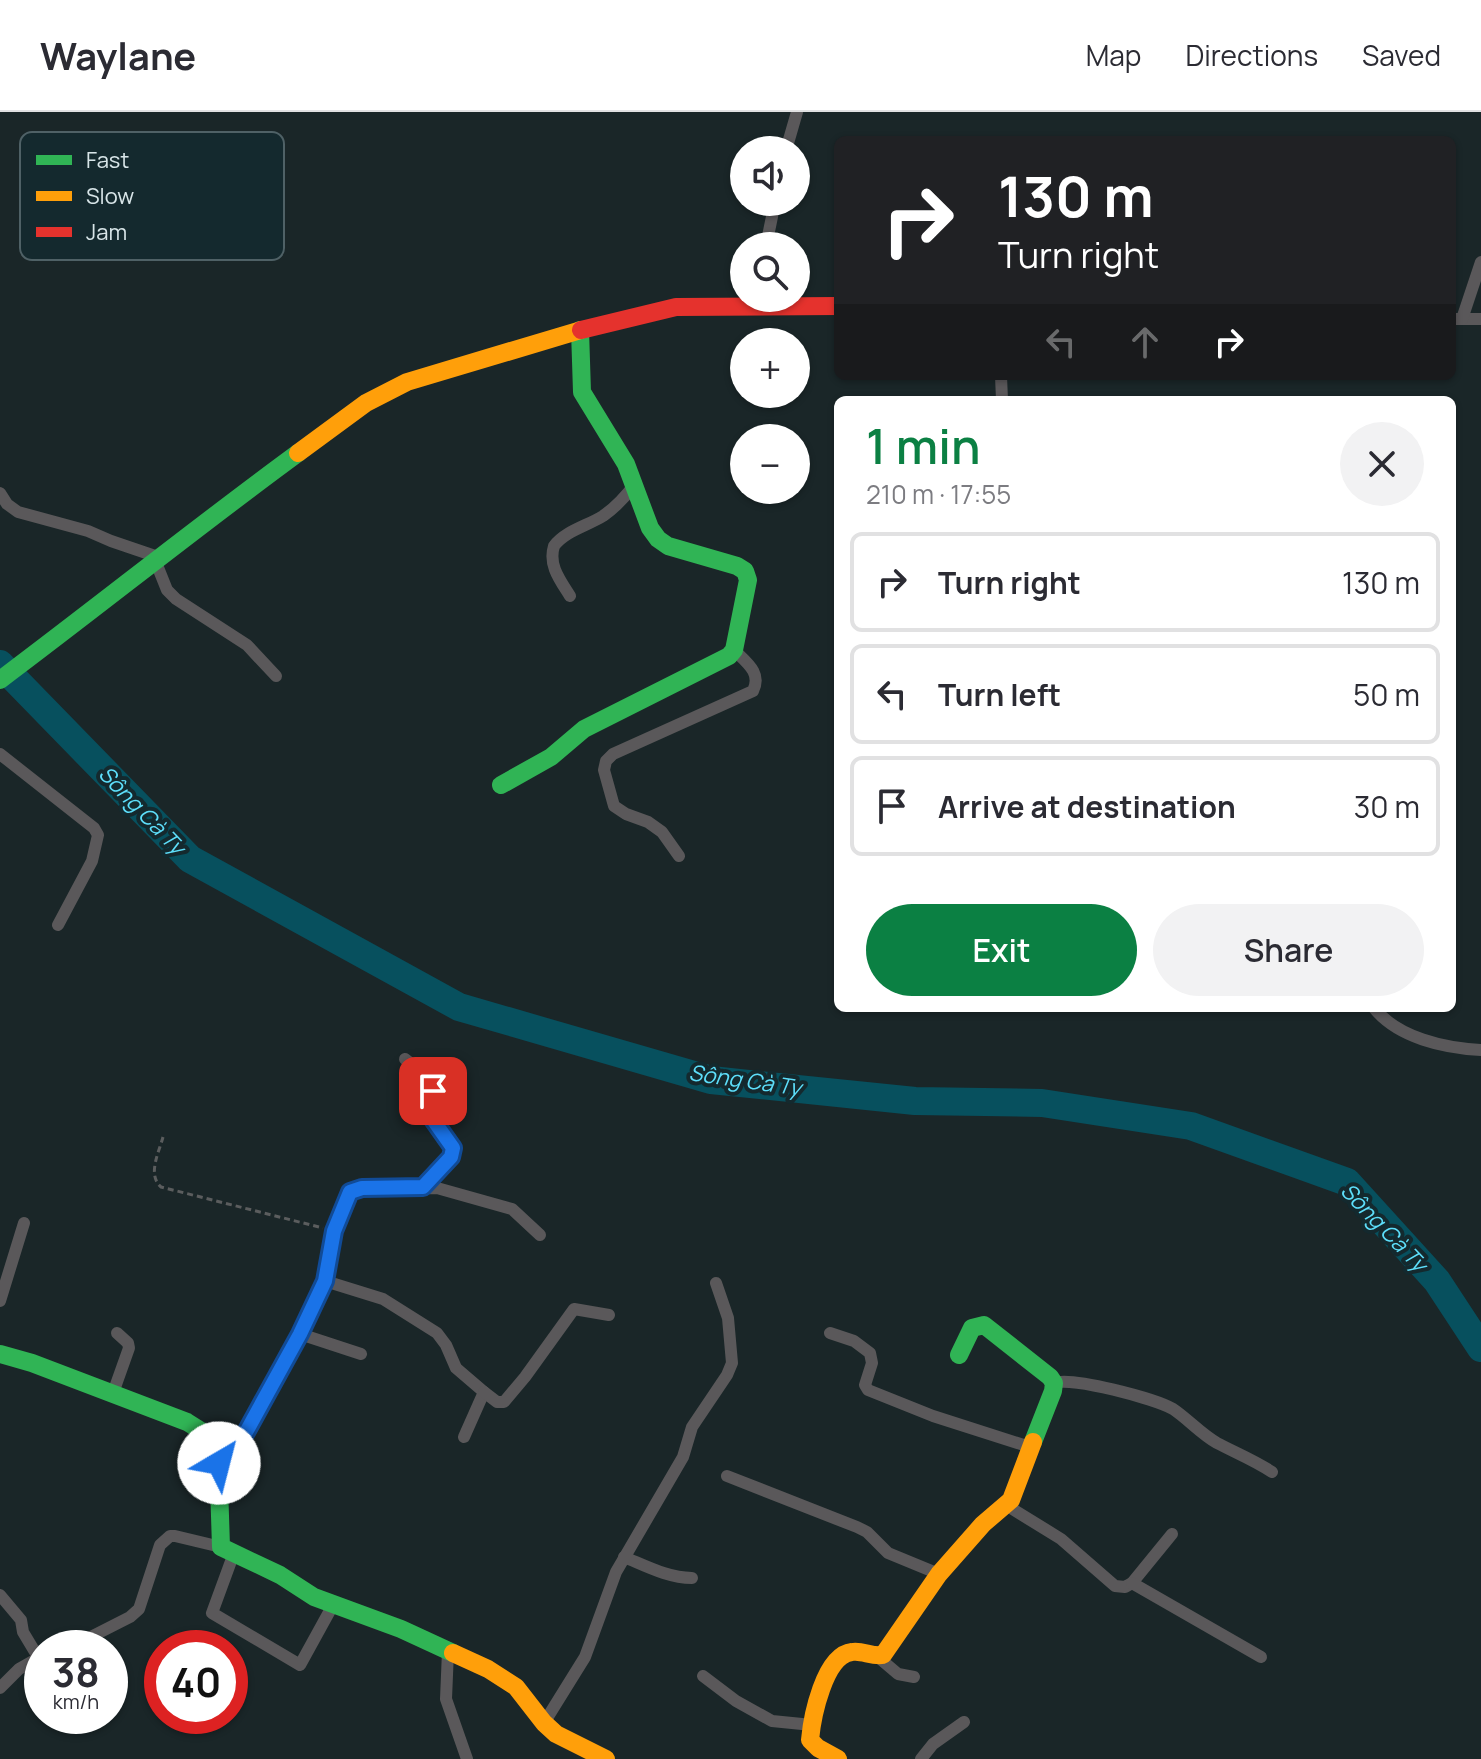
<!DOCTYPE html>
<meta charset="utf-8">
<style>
:root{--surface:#fff;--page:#f2f2f3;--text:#2b2b33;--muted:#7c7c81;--line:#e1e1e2;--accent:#0b8043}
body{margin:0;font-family:Manrope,sans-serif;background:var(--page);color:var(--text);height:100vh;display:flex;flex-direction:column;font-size:30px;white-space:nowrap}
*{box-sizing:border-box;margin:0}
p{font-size:26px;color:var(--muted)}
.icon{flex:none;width:44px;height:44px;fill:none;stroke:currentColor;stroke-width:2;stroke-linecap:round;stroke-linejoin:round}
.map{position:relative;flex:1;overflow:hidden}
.sheet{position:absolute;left:834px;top:284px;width:622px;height:616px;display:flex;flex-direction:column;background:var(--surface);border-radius:12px;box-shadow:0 2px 6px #0004}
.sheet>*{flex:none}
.banner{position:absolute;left:834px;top:24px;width:622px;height:244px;border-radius:12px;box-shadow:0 2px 6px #0004;background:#202124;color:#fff;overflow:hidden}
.buttons{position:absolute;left:730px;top:24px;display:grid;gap:16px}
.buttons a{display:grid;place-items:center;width:80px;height:80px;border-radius:50%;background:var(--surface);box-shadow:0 2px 6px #0004;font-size:40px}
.speed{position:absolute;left:24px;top:1518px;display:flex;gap:16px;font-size:40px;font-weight:700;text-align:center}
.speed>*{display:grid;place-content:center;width:104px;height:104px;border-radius:50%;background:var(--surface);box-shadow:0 2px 6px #0004;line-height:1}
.speed small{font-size:20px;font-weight:400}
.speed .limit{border:12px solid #d22;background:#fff;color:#111}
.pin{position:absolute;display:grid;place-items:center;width:68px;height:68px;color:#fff;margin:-34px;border-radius:16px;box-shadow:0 4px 12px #0006}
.me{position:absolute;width:88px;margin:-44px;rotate:37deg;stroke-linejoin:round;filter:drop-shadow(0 0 6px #0008)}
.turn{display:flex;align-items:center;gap:28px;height:168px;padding:0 32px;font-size:36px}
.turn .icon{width:104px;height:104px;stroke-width:2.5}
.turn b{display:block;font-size:56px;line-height:68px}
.lanes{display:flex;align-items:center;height:76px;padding:0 32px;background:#0003;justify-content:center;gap:40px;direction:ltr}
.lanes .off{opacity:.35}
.round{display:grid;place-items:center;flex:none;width:84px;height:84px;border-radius:42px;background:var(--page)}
.overview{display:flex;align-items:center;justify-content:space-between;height:136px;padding:0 32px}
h1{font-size:48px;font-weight:600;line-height:60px;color:var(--accent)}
.button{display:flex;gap:16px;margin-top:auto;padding:16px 32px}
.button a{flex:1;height:92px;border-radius:48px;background:var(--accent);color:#fff;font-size:32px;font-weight:600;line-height:92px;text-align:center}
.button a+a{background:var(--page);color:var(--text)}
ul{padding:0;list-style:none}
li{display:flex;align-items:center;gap:24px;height:100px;margin:0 16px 12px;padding:0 16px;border:4px solid var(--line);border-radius:12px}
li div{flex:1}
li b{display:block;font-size:30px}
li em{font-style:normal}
header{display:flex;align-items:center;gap:48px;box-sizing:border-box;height:112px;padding:0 40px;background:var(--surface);border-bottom:2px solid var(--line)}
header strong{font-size:38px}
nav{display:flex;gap:44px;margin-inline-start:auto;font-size:28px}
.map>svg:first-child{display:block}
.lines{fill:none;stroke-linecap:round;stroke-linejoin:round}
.river{stroke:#07505e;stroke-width:28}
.path{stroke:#5b5d5e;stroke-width:3;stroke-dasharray:6 4;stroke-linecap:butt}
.street{stroke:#5a585a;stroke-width:12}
.fast{stroke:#30b455;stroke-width:18}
.slow{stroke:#ff9f0a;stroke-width:18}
.jam{stroke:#e5322d;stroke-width:18}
.route-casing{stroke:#114b97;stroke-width:20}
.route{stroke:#1a73e8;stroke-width:14}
.labels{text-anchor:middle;stroke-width:8;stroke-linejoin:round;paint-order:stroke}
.water-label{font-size:22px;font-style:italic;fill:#5ddefa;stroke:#14292e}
.key{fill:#14292e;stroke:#4f6166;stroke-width:2}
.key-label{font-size:22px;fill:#d8e5e8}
</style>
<header>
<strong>Waylane</strong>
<nav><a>Map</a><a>Directions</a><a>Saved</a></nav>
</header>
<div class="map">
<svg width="1481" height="1647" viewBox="0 0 1481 1647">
<rect width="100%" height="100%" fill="#1a2628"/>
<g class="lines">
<!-- river -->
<path class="river" d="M 0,552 L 190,747 L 459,895 L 711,968 L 915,989 L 1042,991 L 1191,1014 L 1347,1070 L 1437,1169 L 1481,1236"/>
<!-- path -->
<path class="path" d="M 163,1025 C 159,1040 147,1063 161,1075 L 323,1116"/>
<!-- street -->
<g class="street">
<path d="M 786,38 L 797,0"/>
<path d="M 766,134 L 775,90"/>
<path d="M 1452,207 L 1481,207"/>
<path d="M 1462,207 L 1481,150"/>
<path d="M 1001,264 L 1002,288"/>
<path d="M 0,381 L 7,392 L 18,400 L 88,419 L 111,429 L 158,445"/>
<path d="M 155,448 L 167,478 L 176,487 L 247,533 L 276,564"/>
<path d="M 570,484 C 560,468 548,453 554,434 C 565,419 587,414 603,404 C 616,395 626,384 635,372"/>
<path d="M 0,642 L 94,716 L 98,723 L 92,749 L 58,813"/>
<path d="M 679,744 L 662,720 L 648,710 L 626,702 L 614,694 L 604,658 L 606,649 L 613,642 L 753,579 C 762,561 747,551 734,538"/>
<path d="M 1374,896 C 1398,926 1444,936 1481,938"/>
<path d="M 405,947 C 429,966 435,972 429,1002 L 453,1036 L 451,1045 L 423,1075"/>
<path d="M 325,1169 L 383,1187 L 437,1221 L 446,1233 L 456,1256 L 484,1280 L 464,1325"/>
<path d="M 0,1189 L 24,1111"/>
<path d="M 830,1221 L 854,1229 L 870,1241 L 872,1251 L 865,1273 L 868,1278 L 933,1304 L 1033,1336"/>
<path d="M 300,1222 L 361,1242"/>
<path d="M 1054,1271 C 1071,1264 1156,1287 1173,1297 C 1188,1307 1201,1322 1217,1331 C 1236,1341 1254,1348 1272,1360"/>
<path d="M 484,1280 L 497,1290 L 504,1290 L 525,1265 L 574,1197 L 609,1203"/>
<path d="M 113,1281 L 129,1236 L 128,1231 L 117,1221"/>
<path d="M 216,1336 L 245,1322 L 300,1222 L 325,1169 L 334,1119 L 347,1085 L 354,1078 L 437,1076 L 512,1097 L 540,1123"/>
<path d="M 727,1364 L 857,1415 L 867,1420 L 888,1441 L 939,1462"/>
<path d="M 1006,1393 L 1061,1427 L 1115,1474 L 1125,1475 L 1132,1471 L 1172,1422"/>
<path d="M 234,1441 L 212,1501 L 300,1553 L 333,1493"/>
<path d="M 624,1445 C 646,1454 668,1466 692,1466"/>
<path d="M 1132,1471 L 1261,1545"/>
<path d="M 0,1483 L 21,1508 L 23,1520 L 38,1545"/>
<path d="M 69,1536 L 130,1505 L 139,1497 L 160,1433 L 170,1424 L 175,1424 L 221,1435"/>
<path d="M 448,1539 L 446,1587 L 467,1647"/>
<path d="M 878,1545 L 898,1562 L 914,1565"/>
<path d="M 703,1564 L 736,1589 L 772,1609 L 812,1613"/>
<path d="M 0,1576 L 19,1557 L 42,1544"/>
<path d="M 544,1611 L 585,1545 L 616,1460 L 683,1345 L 692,1315 L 727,1263 L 732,1251 L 728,1206 L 716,1171"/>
<path d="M 921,1647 L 933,1632 L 964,1610"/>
</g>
<!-- fast -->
<g class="fast">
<path d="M 0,568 C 100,493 197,415 298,341"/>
<path d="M 501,673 L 551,645 L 584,617 L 729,544 L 734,538 L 748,468 L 745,459 L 737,454 L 668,434 L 658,427 L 650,416 L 626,352 L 582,280 L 580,218"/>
<path d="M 0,1242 L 32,1251 L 187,1310 L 206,1322 L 218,1341 L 221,1435 L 280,1463 L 314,1485 L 401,1517 L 453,1541"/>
<path d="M 959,1243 L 972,1216 L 984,1213 L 1050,1265 L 1054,1271 L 1053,1279 L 1033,1330"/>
</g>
<!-- slow -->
<g class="slow">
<path d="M 298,341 L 366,291 L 407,270 L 581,218"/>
<path d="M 453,1541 L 488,1557 L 516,1575 L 544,1611 L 556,1622 L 606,1647"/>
<path d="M 838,1647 L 818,1636 L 810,1628 C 812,1606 824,1543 852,1540 C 862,1538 872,1545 883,1543 L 939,1462 L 983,1412 L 1011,1388 L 1033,1330"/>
</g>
<!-- jam -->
<path class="jam" d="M 581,218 L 676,195 L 838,194"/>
</g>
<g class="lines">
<!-- route casing -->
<g class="route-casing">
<path id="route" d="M 219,1351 L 216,1336 L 245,1322 L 300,1222 L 325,1169 L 334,1119 L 350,1080 L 362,1076 L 423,1075 L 451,1045 L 453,1036 L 429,1002 L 433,979"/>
</g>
<!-- route -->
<use href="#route" class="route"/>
</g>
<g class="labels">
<!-- water labels -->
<g class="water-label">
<text transform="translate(142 698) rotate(46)" y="8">Sông Cà Ty</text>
<text transform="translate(745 968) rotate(8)" y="8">Sông Cà Ty</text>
<text transform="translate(1384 1115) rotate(46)" y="8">Sông Cà Ty</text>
</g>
</g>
<!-- legend -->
<rect x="20" y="20" width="264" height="128" rx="12" class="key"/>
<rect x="36" y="43" width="36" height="10" fill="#30b455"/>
<rect x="36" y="79" width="36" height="10" fill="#ff9f0a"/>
<rect x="36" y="115" width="36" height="10" fill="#e5322d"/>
<g class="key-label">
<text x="86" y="56">Fast</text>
<text x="86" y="92">Slow</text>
<text x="86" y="128">Jam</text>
</g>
</svg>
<div class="buttons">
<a><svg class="icon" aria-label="sound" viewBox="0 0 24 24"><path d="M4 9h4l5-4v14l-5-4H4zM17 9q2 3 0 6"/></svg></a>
<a><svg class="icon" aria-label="search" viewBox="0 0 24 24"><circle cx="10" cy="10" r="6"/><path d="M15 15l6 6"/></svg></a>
<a>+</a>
<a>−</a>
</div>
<div class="speed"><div>38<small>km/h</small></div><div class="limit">40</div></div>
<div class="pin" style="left:433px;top:979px;background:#d93025"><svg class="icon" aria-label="arrive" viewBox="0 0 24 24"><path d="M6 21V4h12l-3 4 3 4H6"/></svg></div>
<svg class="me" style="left:219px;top:1351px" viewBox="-20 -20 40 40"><circle r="19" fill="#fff"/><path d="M0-13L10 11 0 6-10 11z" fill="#1a73e8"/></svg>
<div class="banner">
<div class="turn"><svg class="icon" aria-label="right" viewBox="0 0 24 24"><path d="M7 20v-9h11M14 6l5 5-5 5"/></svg><div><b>130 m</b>Turn right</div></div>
<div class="lanes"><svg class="icon off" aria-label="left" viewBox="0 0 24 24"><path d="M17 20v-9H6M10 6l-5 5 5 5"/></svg><svg class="icon off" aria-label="ahead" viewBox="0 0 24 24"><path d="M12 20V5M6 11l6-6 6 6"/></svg><svg class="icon" aria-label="right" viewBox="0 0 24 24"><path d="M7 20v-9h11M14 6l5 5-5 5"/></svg></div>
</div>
<section class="sheet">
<div class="overview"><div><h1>1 min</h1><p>210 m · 17:55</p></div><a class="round"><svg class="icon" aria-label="close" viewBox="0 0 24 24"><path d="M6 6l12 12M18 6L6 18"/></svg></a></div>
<ul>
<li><svg class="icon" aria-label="right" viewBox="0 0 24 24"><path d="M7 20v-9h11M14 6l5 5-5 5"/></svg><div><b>Turn right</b></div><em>130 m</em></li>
<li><svg class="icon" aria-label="left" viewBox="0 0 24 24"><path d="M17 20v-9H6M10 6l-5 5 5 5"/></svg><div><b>Turn left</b></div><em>50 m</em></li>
<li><svg class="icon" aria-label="arrive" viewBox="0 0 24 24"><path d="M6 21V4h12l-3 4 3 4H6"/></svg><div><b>Arrive at destination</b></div><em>30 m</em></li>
</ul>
<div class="button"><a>Exit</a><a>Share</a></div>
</section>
</div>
